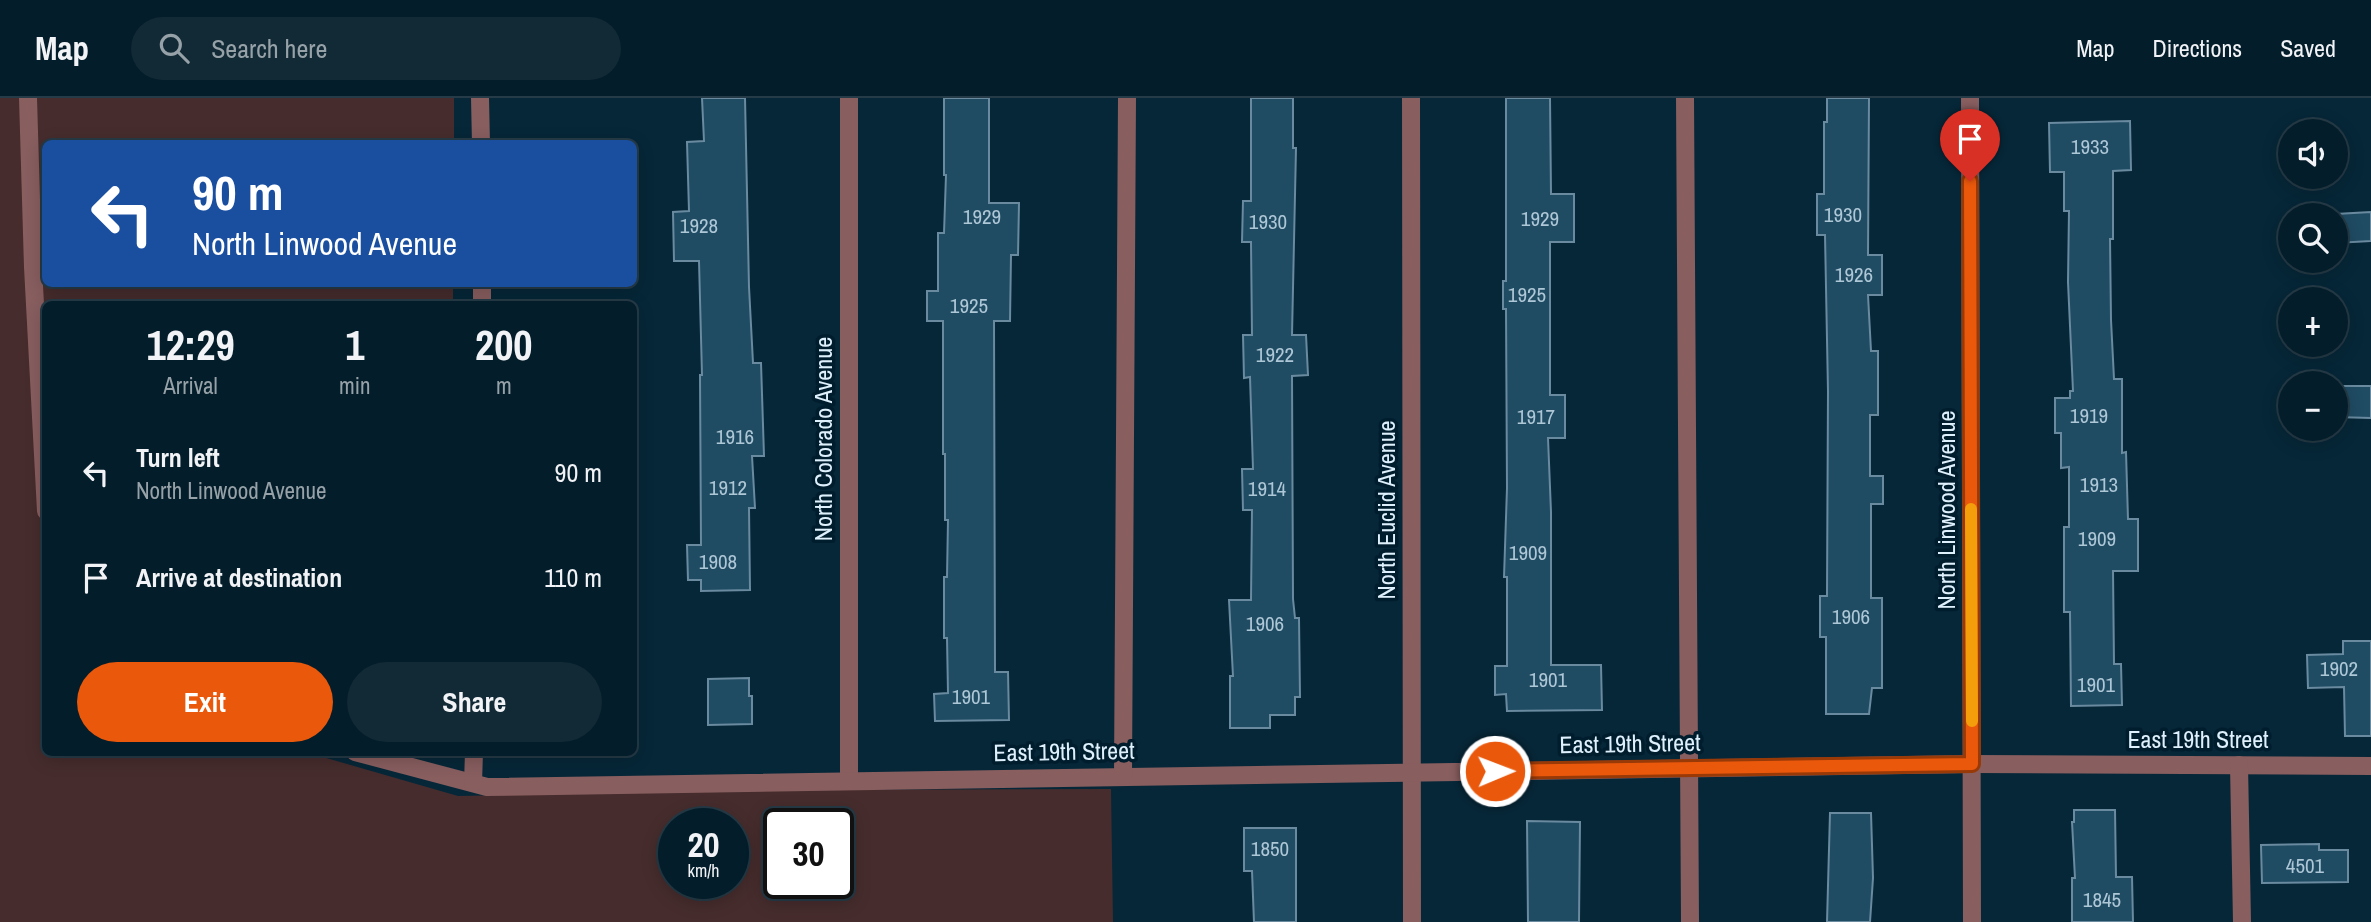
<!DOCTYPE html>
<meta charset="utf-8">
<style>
:root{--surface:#041d2a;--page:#122a36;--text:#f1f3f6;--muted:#97a2a8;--line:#253b47;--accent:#ea580c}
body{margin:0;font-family:"Archivo Narrow",sans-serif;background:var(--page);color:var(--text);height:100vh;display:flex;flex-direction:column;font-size:26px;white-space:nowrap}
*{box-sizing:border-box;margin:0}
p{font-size:23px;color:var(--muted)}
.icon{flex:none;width:38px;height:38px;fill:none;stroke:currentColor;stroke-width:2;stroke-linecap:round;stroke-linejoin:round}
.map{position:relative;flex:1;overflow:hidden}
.side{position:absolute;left:42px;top:203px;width:595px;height:455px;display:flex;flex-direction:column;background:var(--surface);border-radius:10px;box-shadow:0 4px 18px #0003,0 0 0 2px var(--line)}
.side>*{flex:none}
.guide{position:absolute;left:42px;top:42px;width:595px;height:147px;border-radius:10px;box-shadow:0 4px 18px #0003,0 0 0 2px var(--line);background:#1a4fa0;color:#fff;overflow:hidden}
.tools{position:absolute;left:2278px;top:21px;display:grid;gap:14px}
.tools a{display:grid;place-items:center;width:70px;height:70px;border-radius:50%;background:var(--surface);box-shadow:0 4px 18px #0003,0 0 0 2px var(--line);font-size:35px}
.speed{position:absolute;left:658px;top:710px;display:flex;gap:14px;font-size:35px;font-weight:700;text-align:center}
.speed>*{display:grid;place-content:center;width:91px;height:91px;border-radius:50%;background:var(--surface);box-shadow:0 4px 18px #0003,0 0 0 2px var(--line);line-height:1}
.speed small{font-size:18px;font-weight:400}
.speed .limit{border:4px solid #111;border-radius:10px;background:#fff;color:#111}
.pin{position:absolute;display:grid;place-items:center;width:60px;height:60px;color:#fff;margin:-72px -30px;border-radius:50% 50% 50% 0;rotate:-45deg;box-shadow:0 0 7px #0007}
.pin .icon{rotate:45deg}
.me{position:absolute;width:77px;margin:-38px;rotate:89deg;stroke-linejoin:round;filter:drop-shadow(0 0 5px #0008)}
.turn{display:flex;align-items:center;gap:24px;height:147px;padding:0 35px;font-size:32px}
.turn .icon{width:91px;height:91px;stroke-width:2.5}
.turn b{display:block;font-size:49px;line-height:60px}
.eta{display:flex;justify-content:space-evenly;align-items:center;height:119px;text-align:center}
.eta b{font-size:42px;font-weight:800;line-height:49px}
.button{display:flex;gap:14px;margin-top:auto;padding:14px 35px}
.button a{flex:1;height:80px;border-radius:42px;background:var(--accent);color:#fff;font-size:28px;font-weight:800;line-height:80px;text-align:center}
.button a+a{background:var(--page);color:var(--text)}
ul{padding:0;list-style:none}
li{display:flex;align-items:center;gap:21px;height:105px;padding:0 35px}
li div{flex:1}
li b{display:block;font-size:26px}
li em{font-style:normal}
header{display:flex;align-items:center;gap:42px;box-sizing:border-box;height:98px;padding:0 35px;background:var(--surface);border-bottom:2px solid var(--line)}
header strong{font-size:33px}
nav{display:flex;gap:38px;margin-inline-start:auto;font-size:24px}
.search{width:490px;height:63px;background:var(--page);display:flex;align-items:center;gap:18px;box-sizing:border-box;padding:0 24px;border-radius:38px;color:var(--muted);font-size:26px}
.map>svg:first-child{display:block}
.green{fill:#462c2d;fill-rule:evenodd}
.building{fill:#1f4b63;stroke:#698a9f;stroke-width:2}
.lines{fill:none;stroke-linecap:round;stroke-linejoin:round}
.minor{stroke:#885e5f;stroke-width:18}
.route-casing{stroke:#983908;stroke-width:18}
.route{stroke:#ea580c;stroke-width:12}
.slow{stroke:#f59e0b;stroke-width:12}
.labels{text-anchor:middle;stroke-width:7;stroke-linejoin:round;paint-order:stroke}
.number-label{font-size:21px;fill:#aec7d6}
.street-label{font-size:24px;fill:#def0fc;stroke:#001d2d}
</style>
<header>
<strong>Map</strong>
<div class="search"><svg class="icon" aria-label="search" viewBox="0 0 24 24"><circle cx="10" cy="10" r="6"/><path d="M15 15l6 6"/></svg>Search here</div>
<nav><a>Map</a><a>Directions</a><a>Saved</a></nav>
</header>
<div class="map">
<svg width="2371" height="824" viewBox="0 0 2371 824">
<rect width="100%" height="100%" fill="#062738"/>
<!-- green -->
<path class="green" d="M 0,0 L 454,0 L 454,45 L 46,46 L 46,186 L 453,186 L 453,206 L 46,206 L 46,654 L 309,655 L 458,698 L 758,692 L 1111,691 L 1113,824 L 0,824 ZM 674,726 L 733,726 L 733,786 L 674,786 ZM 779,726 L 838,726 L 838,786 L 779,786 Z"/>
<!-- building -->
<g class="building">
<path d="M 702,0 L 745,0 L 749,189 L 753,265 L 761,265 L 764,358 L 752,358 L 755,410 L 749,410 L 750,492 L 701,493 L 701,482 L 688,482 L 687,447 L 701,447 L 700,277 L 702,277 L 699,163 L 674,163 L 673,114 L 689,113 L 687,44 L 704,43 Z"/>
<path d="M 944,0 L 989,0 L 989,105 L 1019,105 L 1018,157 L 1011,157 L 1010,223 L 994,223 L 995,574 L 1008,574 L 1009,622 L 935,623 L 934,596 L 948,595 L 947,540 L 944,540 L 944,479 L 947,479 L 948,422 L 945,422 L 945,356 L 943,356 L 943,223 L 927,223 L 927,193 L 938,193 L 938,135 L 944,135 L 946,77 L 944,77 Z"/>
<path d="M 1251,0 L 1293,0 L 1293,50 L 1296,50 L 1292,237 L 1306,237 L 1308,277 L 1292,278 L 1293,501 L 1295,520 L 1299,520 L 1300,599 L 1295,599 L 1295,617 L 1270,617 L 1270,630 L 1230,630 L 1230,578 L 1233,578 L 1229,502 L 1251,502 L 1252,412 L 1243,412 L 1242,371 L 1253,371 L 1250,279 L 1244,280 L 1243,237 L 1252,237 L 1251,144 L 1242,144 L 1243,103 L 1251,103 Z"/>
<path d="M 1506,0 L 1550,0 L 1551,96 L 1574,96 L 1574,144 L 1550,144 L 1550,297 L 1565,297 L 1565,340 L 1548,340 L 1551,414 L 1551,567 L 1601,567 L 1602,612 L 1507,613 L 1506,596 L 1495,597 L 1495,568 L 1507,568 L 1507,479 L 1504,479 L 1507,390 L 1506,211 L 1503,211 L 1503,183 L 1506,183 Z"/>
<path d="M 1827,0 L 1869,0 L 1868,157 L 1882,157 L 1882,197 L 1868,197 L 1871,253 L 1878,253 L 1878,317 L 1870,317 L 1870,378 L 1883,378 L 1883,406 L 1871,406 L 1871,500 L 1882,500 L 1882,590 L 1872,590 L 1869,616 L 1826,616 L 1826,539 L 1820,539 L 1820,498 L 1827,498 L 1828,293 L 1825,137 L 1817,137 L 1817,96 L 1824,96 L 1824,24 L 1827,24 Z"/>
<path d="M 2130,23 L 2131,72 L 2113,73 L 2113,141 L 2110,141 L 2111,222 L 2114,281 L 2122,281 L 2122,355 L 2126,354 L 2128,421 L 2138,421 L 2138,473 L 2113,473 L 2114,566 L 2121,566 L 2122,607 L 2071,608 L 2070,514 L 2064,514 L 2064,429 L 2069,429 L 2069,369 L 2061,370 L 2061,335 L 2055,335 L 2055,300 L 2070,300 L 2070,293 L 2073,293 L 2068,184 L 2069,113 L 2064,113 L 2064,74 L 2050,74 L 2049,25 Z"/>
<path d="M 2371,114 L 2371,143 L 2336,145 L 2336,116 Z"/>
<path d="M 2336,288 L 2371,288 L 2371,320 L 2336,319 Z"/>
<path d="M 2343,543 L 2371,543 L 2371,638 L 2345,638 L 2344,589 L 2308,590 L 2307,557 L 2343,556 Z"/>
<path d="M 749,580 L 749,598 L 752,598 L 752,626 L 708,627 L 708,581 Z"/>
<path d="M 2074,712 L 2115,712 L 2116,779 L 2132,779 L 2133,824 L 2072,824 L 2072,780 L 2075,780 L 2072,724 L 2074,724 Z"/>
<path d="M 1830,715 L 1871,715 L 1873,780 L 1870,824 L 1827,824 Z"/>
<path d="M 1527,723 L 1580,724 L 1579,824 L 1528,824 Z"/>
<path d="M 1244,730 L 1296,730 L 1296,824 L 1254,824 L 1252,773 L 1244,773 Z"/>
<path d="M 2319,746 L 2319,752 L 2348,752 L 2348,784 L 2262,785 L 2261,747 Z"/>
</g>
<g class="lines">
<!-- minor -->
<g class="minor">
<path d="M 28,0 L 33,169 L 46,413"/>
<path d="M 480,0 L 481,46"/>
<path d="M 849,0 L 849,682"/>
<path d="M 1411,0 L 1412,824"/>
<path d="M 1685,0 L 1690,824"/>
<path d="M 1970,0 L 1972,824"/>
<path d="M 482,186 L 482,206"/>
<path d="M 355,654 L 487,689 L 1972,666 L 2371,668"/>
<path d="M 2239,667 L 2242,824"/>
<path d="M 1123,678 L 1127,0"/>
<path d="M 473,685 L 474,654"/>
</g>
</g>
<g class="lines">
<!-- route casing -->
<g class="route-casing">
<path id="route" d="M 1495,673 L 1972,666 L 1970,83"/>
</g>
<!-- route -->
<use href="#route" class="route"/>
<!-- slow -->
<path class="slow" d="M 1971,411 L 1972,623"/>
</g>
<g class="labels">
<!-- number labels -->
<g class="number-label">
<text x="2090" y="56">1933</text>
<text x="1843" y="124">1930</text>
<text x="982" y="126">1929</text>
<text x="1540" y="128">1929</text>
<text x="1268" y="131">1930</text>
<text x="699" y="135">1928</text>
<text x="1854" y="184">1926</text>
<text x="1527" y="204">1925</text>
<text x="969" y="215">1925</text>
<text x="1275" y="264">1922</text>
<text x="2089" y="325">1919</text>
<text x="1536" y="326">1917</text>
<text x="735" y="346">1916</text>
<text x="2099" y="394">1913</text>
<text x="728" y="397">1912</text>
<text x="1267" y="398">1914</text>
<text x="2097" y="448">1909</text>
<text x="1528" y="462">1909</text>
<text x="718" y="471">1908</text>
<text x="1851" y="526">1906</text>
<text x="1265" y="533">1906</text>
<text x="2339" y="578">1902</text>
<text x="1548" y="589">1901</text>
<text x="2096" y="594">1901</text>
<text x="971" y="606">1901</text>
<text x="1270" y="758">1850</text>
<text x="2305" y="775">4501</text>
<text x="2102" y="809">1845</text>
</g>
<!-- street labels -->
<g class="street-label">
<text transform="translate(824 341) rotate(-90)" y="8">North Colorado Avenue</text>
<text transform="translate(1387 412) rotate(-90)" y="8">North Euclid Avenue</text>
<text transform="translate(1947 412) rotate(-90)" y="8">North Linwood Avenue</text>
<text x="2198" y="650">East 19th Street</text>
<text transform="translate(1630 646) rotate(-1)" y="8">East 19th Street</text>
<text transform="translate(1064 654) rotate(-1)" y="8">East 19th Street</text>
</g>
</g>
</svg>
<div class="tools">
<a><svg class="icon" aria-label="sound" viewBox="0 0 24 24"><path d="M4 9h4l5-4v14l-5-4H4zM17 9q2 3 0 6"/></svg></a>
<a><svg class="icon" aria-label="search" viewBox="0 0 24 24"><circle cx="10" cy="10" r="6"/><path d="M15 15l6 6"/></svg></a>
<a>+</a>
<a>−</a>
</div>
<div class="speed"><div>20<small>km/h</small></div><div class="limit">30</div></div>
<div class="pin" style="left:1970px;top:83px;background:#d93025"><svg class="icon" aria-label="arrive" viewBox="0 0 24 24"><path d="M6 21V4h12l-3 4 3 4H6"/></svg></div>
<svg class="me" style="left:1495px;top:673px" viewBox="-20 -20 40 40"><circle r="17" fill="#ea580c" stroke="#fff" stroke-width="3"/><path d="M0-11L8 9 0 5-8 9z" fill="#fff"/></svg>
<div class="guide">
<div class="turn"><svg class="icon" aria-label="left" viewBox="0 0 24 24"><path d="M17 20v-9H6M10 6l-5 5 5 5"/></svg><div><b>90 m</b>North Linwood Avenue</div></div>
</div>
<section class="side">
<div class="eta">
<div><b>12:29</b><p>Arrival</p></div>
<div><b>1</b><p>min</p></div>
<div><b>200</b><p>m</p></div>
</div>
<ul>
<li><svg class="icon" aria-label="left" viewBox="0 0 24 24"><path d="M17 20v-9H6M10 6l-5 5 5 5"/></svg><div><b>Turn left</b><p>North Linwood Avenue</p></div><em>90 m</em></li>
<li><svg class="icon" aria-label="arrive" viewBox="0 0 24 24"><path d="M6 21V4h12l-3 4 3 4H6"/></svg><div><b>Arrive at destination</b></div><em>110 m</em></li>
</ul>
<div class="button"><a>Exit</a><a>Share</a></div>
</section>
</div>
